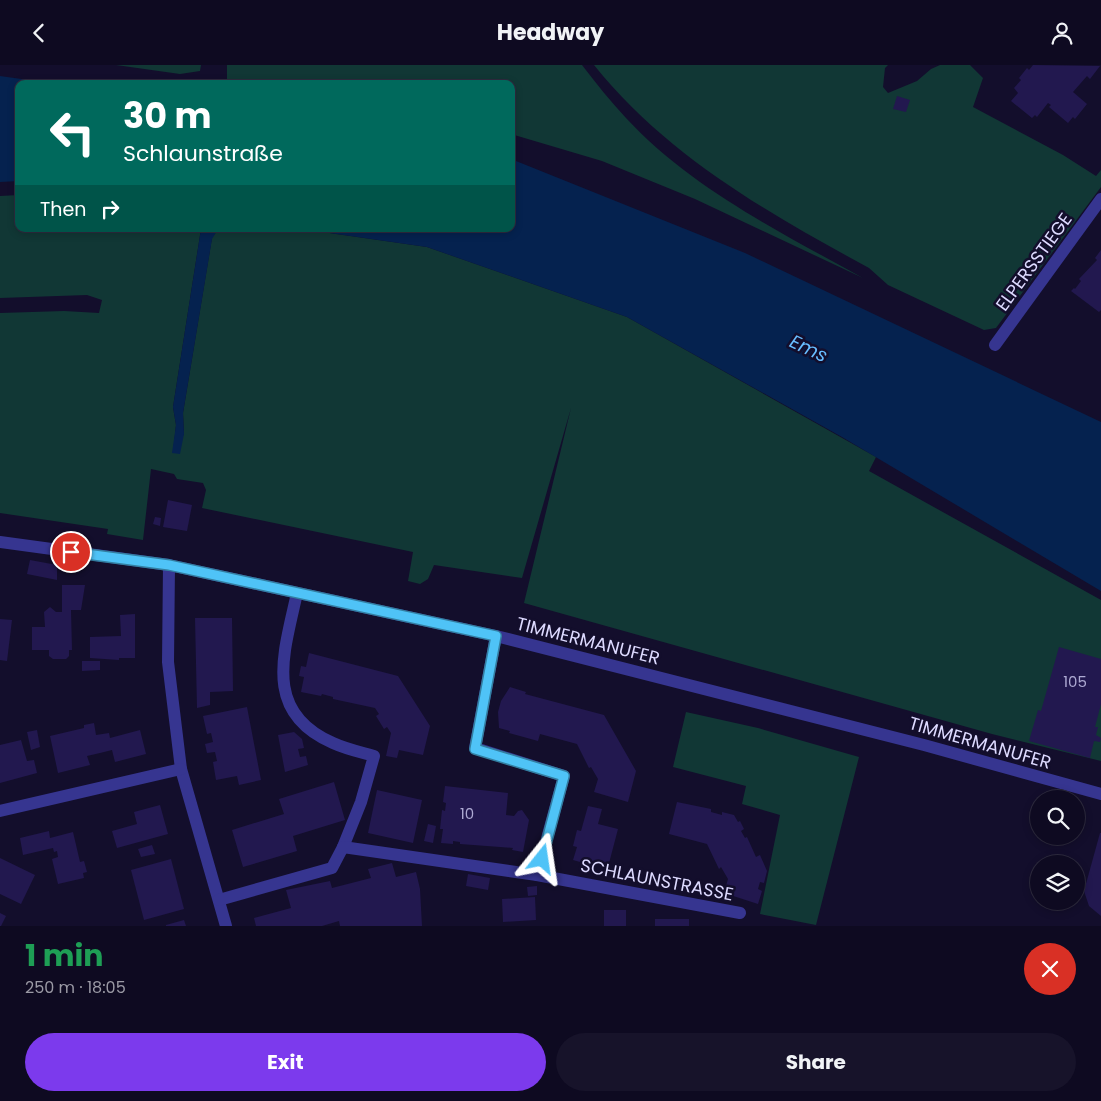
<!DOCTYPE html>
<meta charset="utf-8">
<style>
:root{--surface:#0e0a21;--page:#17132a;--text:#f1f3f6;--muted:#9b9aa5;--line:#2e2b3f;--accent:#7c3aed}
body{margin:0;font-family:Poppins,sans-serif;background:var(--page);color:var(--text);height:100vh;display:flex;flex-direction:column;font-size:19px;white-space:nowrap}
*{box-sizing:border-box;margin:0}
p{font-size:16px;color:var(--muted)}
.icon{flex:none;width:28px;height:28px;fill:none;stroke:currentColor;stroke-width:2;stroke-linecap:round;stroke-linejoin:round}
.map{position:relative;height:861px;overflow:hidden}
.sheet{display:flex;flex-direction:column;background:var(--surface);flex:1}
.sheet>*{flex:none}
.banner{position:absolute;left:15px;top:15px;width:500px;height:152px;border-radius:10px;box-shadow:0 2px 8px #0003,0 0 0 1px var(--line);background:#00695c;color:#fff;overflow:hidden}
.controls{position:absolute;left:1030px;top:725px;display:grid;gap:10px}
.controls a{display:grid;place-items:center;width:55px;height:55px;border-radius:50%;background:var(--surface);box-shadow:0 2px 8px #0003,0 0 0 1px var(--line);font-size:25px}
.pin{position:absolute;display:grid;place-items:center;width:42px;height:42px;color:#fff;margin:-21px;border:2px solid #fff;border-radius:50%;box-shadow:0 1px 5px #0007}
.me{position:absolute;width:55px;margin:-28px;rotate:15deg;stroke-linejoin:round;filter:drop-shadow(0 0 4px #0008)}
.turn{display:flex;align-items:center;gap:18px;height:105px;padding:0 25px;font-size:22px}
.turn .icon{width:65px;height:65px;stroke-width:2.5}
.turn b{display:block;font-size:35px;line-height:42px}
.then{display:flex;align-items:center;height:48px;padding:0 25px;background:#0003;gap:10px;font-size:19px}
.round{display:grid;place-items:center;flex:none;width:52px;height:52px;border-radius:26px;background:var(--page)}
.summary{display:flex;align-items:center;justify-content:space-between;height:85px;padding:0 25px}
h1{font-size:30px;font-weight:700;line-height:38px;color:#1e9e55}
.primary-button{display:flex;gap:10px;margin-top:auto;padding:10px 25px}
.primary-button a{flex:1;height:58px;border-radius:30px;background:var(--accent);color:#fff;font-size:20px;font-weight:700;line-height:58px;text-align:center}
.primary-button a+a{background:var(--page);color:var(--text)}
header{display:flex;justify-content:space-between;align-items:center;height:65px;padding:0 25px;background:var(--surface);font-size:22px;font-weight:700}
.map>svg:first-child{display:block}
.green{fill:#113735}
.water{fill:#05224f}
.building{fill:#22184f}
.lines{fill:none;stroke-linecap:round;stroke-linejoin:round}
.minor{stroke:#363590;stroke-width:12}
.route-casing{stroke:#337fa1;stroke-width:12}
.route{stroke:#4fc3f7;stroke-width:9}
.labels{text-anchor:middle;stroke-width:5;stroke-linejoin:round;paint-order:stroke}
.number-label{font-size:15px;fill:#aeaad3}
.street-label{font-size:18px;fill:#dddaff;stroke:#130e2c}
.water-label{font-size:19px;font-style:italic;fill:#68bdff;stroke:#130e2c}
</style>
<header><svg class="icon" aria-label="back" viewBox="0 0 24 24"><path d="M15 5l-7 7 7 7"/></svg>Headway<svg class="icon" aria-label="person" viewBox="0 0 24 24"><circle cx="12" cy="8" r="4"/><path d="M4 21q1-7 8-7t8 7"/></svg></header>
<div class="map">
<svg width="1101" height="861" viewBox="0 0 1101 861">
<rect width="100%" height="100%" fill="#130e2c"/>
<!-- green -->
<g class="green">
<path d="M 116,0 L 201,0 L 200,6 L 180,9 Z"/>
<path d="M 227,0 L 582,0 C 596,18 610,36 626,53 C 691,123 780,167 863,213 L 695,134 L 602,96 L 511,69 L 511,19 L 244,19 L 227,16 Z"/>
<path d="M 594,0 L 888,0 L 885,3 L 883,22 L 888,28 L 917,16 L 931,4 L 940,0 L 970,0 L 983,13 L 973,42 L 1063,90 L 1096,111 L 1101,105 L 1101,122 L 996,263 L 984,265 L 888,220 L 869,203 C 768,148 667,91 594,0 Z"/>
<path d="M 19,130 L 19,164 L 201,164 L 173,342 L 176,360 L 173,388 L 184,369 L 183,348 L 212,173 L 218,164 L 302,164 L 427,182 L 627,252 L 876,392 L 869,406 L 1101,535 L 1101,696 L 992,669 L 524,538 L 571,343 L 522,513 L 434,500 L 428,514 L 420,519 L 408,516 L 413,487 L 202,443 L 206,425 L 203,418 L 177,414 L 174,409 L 151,404 L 143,475 L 107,469 L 108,464 L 0,448 L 0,248 L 64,246 L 99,248 L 102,235 L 87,230 L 0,233 L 0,131 Z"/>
<path d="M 686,647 L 758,663 L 859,692 L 816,860 L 760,849 L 780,750 L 742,739 L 746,721 L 673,702 Z"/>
</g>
<!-- water -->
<g class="water">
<path d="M 0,11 L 57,19 L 19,19 L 19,116 L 0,117 Z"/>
<path d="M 511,94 L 745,188 L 1101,357 L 1101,526 L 842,372 L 627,252 L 427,182 L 302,164 L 511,164 Z"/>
<path d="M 201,164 L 218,164 L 212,174 L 183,348 L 184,369 L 180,389 L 172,388 L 176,360 L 173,342 Z"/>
</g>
<!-- building -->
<g class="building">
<path d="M 1033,0 L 1100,1 L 1090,14 L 1087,11 L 1073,27 L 1087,39 L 1075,54 L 1073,52 L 1068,58 L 1049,42 L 1051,40 L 1048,38 L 1037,52 L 1035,50 L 1032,53 L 1011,36 L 1018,28 L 1014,23 L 1021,15 L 1019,13 L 1027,3 L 1029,5 Z"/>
<path d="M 897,31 L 910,35 L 906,47 L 893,44 Z"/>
<path d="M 1101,185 L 1101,245 L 1099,247 L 1071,226 L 1074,223 L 1075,224 L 1081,216 L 1079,214 L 1097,195 L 1095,193 Z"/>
<path d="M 168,435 L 192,440 L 187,466 L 163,462 Z"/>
<path d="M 155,452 L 161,453 L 160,461 L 153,459 Z"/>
<path d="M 30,495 L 57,500 L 57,515 L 27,509 Z"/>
<path d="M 62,520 L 85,520 L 81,545 L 71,545 L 72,585 L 69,585 L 69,591 L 66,594 L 53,594 L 49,591 L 49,585 L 32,585 L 32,562 L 45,562 L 44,547 L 50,542 L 56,547 L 62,547 Z"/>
<path d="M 135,549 L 135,593 L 119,593 L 119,595 L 90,593 L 90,572 L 121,571 L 120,550 Z"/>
<path d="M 195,553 L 232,553 L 233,626 L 210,627 L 210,640 L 197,643 Z"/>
<path d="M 0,554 L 12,555 L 7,596 L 0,595 Z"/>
<path d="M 1059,582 L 1101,594 L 1101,639 L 1095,662 L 1098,662 L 1096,670 L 1101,673 L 1100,677 L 1094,676 L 1090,693 L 1029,676 L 1038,645 L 1041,646 Z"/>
<path d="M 309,588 L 398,611 L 430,661 L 423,690 L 399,685 L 397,693 L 386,691 L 391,668 L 387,662 L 384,664 L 376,651 L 379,649 L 375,643 L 333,634 L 333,632 L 322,629 L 321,631 L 301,627 L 304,612 L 299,611 L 301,601 L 306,602 Z"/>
<path d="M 82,596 L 100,596 L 100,605 L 82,606 Z"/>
<path d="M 510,622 L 526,627 L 525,629 L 604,650 L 636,706 L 628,737 L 594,727 L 598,714 L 591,702 L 589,703 L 577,679 L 540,669 L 538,676 L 509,668 L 510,666 L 499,663 L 498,647 L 501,636 Z"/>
<path d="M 247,642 L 261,715 L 239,720 L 237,711 L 216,715 L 213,697 L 217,696 L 215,687 L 207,688 L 205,679 L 213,677 L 211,668 L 207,669 L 203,651 Z"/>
<path d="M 94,658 L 96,670 L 109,668 L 110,673 L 140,665 L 146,689 L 115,697 L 112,685 L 100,688 L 87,691 L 90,700 L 58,708 L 50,671 L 84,663 L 84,660 Z"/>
<path d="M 37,665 L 40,682 L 31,685 L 27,667 Z"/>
<path d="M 294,667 L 302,674 L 304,683 L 298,684 L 300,692 L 306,691 L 308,700 L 285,707 L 278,670 Z"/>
<path d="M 21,675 L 27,696 L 34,695 L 37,708 L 0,718 L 0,680 Z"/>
<path d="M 334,717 L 345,755 L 293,771 L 297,786 L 243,802 L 232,765 L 284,749 L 279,734 Z"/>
<path d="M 445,721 L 508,728 L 506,750 L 514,751 L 518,746 L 522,745 L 529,755 L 523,787 L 512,785 L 513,783 L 460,779 L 460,777 L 453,776 L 453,779 L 441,778 L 443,764 L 440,764 L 442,745 L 445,746 L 446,738 L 443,737 Z"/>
<path d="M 377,725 L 422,735 L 413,778 L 368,768 Z"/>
<path d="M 677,737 L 711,744 L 711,747 L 722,750 L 722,747 L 734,750 L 738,757 L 740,756 L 744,764 L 741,766 L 745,773 L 747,772 L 756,792 L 760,790 L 767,806 L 764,818 L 760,817 L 758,824 L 762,826 L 758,839 L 724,828 L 728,814 L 721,802 L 719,804 L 707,779 L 669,769 Z"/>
<path d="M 160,740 L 168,769 L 117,783 L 112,766 L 137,759 L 134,747 Z"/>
<path d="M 588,741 L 602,744 L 598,759 L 618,764 L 608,802 L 588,796 L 587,799 L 573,795 L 577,782 L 573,781 L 577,765 L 581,766 Z"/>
<path d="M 428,759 L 436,761 L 433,778 L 424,776 Z"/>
<path d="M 49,766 L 50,773 L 73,767 L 80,797 L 84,796 L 87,807 L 83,808 L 84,813 L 58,819 L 52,794 L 58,792 L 57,786 L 54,787 L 53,783 L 23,790 L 20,773 Z"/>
<path d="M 1100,768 L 1101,768 L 1101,851 L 1089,841 L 1084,826 Z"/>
<path d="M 152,780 L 155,789 L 141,792 L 138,784 Z"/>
<path d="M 0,793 L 35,810 L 21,839 L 0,829 Z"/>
<path d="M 171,794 L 184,844 L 144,855 L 131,805 Z"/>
<path d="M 392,798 L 396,812 L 416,807 L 420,824 L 422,861 L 340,861 L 339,856 L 322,861 L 256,861 L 254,853 L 291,843 L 286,825 L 330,816 L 332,823 L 371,813 L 368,804 Z"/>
<path d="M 468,809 L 490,813 L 488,825 L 466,821 Z"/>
<path d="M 537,821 L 537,830 L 528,831 L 527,822 Z"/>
<path d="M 535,832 L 536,855 L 503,857 L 502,834 Z"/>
<rect x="604" y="845" width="22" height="16"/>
<path d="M 0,848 L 6,851 L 1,861 L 0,861 Z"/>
<rect x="655" y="854" width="34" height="7"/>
<path d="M 184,855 L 186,861 L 166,861 L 166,860 Z"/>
</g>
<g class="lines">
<!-- minor -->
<g class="minor">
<path d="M 995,280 L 1101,134"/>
<path d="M 0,477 L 169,500 L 496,571 L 924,680 L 1101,729"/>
<path d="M 169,500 L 168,597 L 181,704 L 226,861"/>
<path d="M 297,528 C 284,588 262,647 333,678 C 346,684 360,687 374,691 L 361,737 L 343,782"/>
<path d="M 496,571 L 475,683 L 564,711 L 537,810 L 740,848"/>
<path d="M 0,746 L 181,704"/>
<path d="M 219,835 L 332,803 L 343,782 L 537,810"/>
</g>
</g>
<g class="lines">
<!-- route casing -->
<g class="route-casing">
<path id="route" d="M 71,487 L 169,500 L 496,571 L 475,684 L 564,711 L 542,794"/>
</g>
<!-- route -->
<use href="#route" class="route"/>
</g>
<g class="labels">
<!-- number labels -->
<g class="number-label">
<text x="1075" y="622">105</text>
<text x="467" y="754">10</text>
</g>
<!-- street labels -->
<g class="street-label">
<text transform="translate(1034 197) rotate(-54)" y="6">ELPERSSTIEGE</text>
<text transform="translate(588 576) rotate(14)" y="6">TIMMERMANUFER</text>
<text transform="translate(980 678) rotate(16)" y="6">TIMMERMANUFER</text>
<text transform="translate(657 815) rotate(11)" y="6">SCHLAUNSTRASSE</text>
</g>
<!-- water labels -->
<g class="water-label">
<text transform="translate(809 283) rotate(25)" y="7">Ems</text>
</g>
</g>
</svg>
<div class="controls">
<a><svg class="icon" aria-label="search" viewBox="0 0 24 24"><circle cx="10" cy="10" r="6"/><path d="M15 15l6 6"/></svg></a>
<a><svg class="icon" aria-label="layers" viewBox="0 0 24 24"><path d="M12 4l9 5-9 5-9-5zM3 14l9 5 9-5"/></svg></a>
</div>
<div class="pin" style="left:71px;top:487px;background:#d93025"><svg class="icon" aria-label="arrive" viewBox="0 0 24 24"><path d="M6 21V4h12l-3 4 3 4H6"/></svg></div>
<svg class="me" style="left:542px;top:794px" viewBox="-20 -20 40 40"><path d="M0-17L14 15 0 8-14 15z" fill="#4fc3f7" stroke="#fff" stroke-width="4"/></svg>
<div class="banner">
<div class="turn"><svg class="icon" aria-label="left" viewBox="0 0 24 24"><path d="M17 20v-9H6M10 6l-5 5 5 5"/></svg><div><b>30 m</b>Schlaunstraße</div></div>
<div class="then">Then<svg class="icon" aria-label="right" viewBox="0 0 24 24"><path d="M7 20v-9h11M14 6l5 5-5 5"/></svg></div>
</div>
</div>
<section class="sheet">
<div class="summary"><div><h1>1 min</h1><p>250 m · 18:05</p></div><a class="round" style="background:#d93025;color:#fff"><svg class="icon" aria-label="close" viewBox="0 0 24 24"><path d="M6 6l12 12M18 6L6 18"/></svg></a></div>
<div class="primary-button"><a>Exit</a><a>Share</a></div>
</section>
